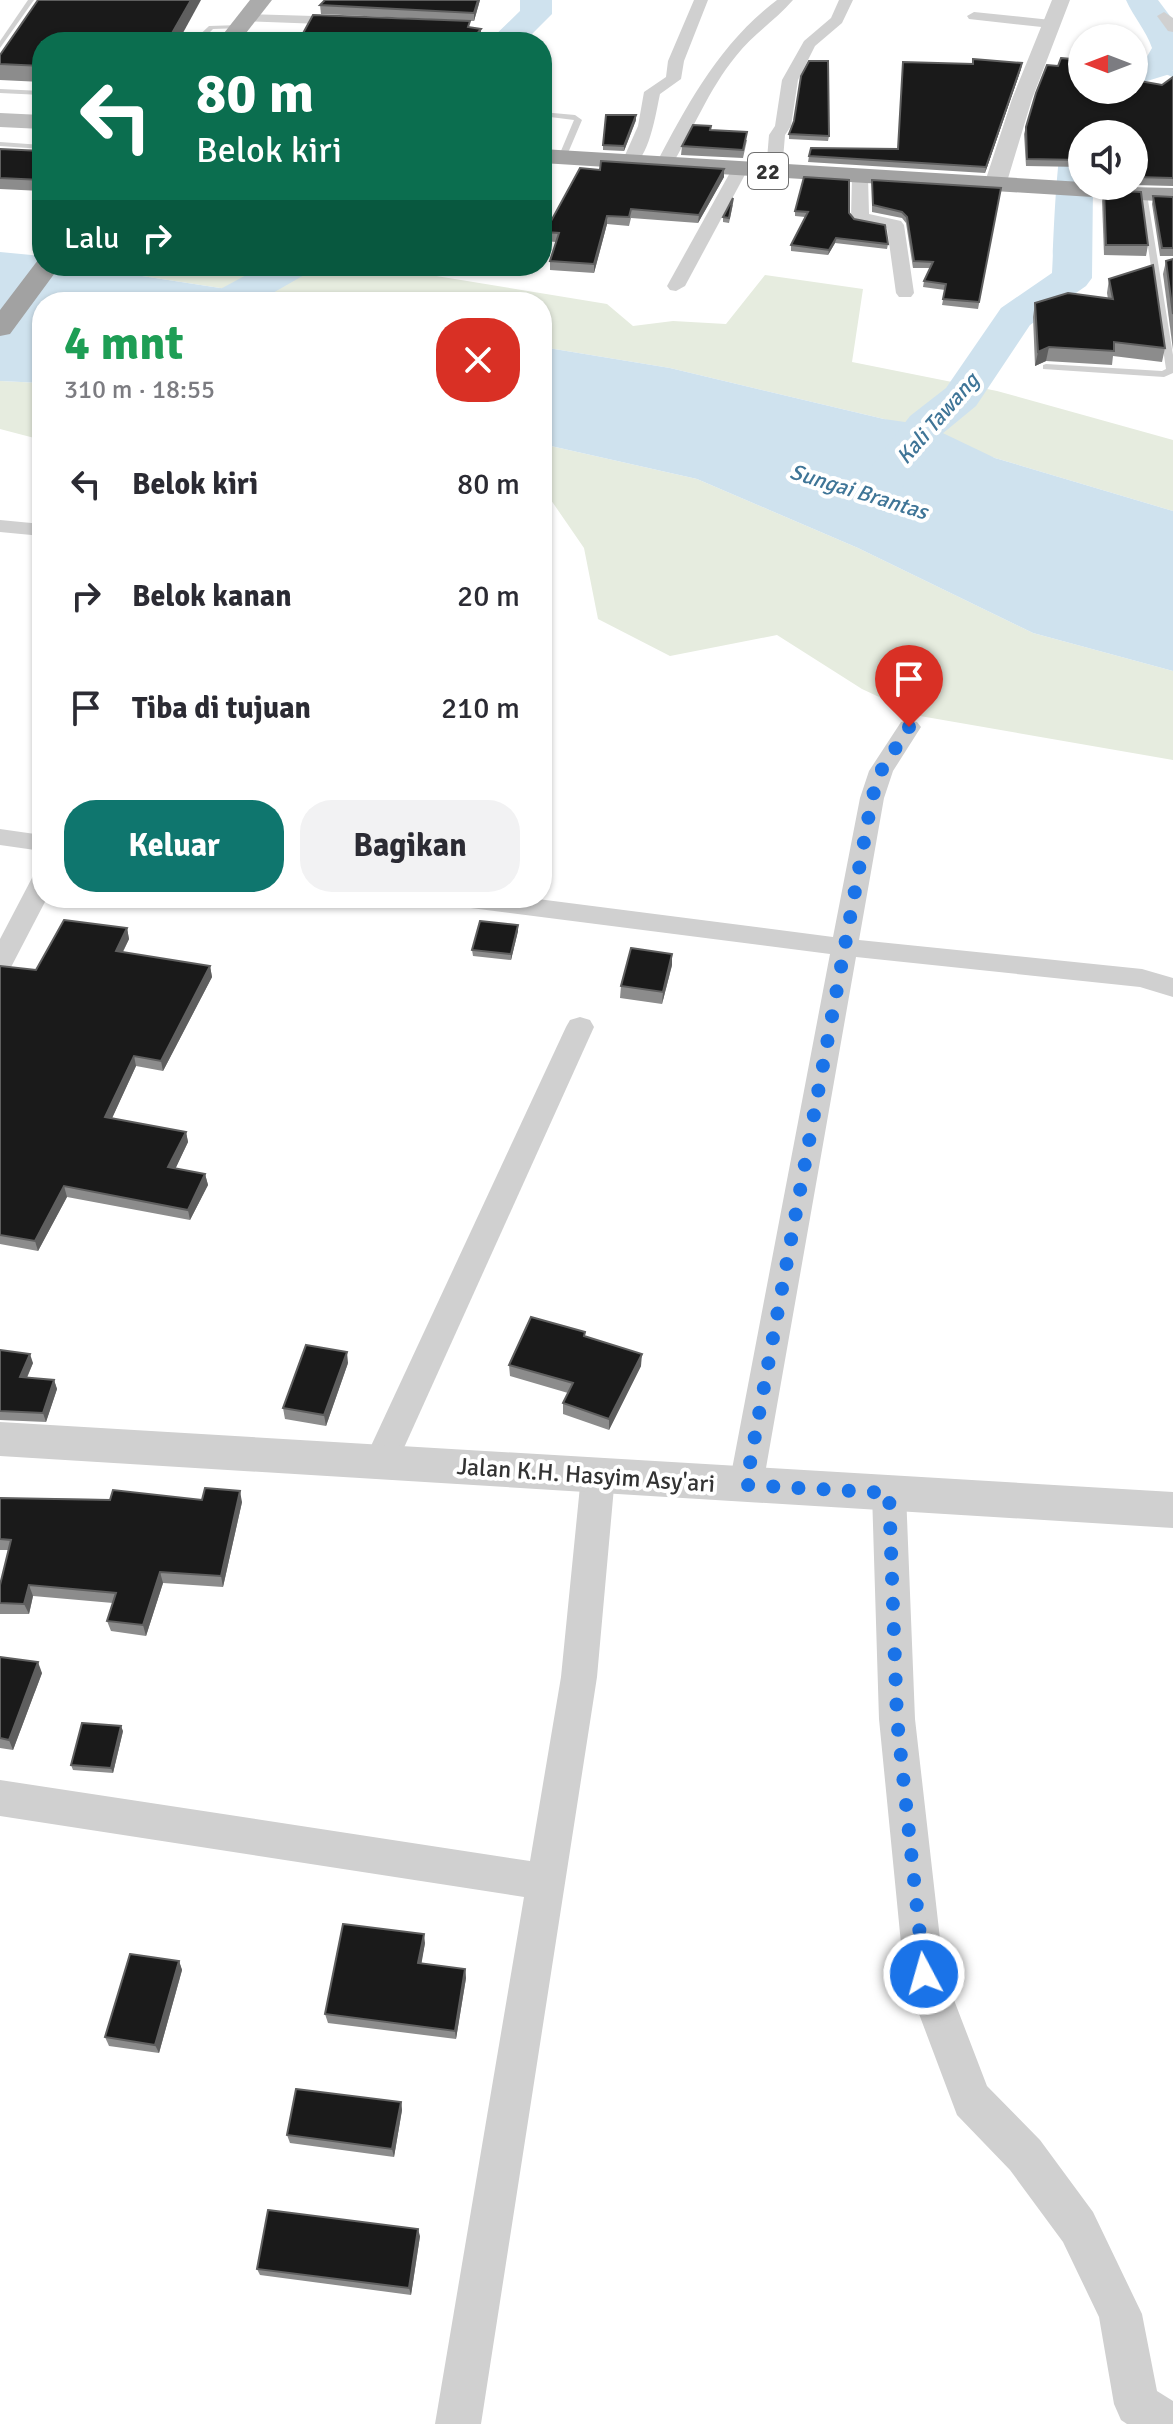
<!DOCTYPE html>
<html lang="id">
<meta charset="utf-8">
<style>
:root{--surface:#fff;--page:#f2f2f3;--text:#2b2b33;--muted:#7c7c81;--accent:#0f766e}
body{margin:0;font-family:Signika,sans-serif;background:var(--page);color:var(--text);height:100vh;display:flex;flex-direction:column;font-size:30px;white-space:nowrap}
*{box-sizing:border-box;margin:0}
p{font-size:26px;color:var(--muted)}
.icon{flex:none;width:44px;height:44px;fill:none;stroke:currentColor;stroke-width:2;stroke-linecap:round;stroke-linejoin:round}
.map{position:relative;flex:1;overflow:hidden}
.details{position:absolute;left:32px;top:292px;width:520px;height:616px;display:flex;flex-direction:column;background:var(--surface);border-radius:32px;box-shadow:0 2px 6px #0004}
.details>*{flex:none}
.banner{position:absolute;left:32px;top:32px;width:520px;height:244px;border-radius:32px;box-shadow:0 2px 6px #0004;background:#0b6e4f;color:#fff;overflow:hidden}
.needle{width:52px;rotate:270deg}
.fabs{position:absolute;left:1068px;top:24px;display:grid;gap:16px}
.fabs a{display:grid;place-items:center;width:80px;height:80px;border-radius:50%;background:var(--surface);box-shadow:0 2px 6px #0004;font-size:40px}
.pin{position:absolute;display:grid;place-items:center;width:68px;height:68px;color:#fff;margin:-82px -34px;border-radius:50% 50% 50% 0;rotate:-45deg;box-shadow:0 0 8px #0007}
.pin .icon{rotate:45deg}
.me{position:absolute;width:88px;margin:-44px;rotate:354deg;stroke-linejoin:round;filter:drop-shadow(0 0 6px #0008)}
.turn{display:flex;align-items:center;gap:28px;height:168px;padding:0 32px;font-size:36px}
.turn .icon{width:104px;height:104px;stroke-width:2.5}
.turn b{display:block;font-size:56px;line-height:68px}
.then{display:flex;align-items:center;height:76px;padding:0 32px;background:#0003;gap:16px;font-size:30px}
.round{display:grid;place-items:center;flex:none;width:84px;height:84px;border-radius:32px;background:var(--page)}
.overview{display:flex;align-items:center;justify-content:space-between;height:136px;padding:0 32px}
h1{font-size:48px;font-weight:700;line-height:60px;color:#1e9e55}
.button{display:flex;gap:16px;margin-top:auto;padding:16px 32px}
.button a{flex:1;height:92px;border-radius:32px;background:var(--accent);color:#fff;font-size:32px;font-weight:700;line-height:92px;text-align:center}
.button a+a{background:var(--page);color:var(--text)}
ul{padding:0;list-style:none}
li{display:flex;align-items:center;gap:24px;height:112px;padding:0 32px}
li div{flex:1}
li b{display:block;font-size:30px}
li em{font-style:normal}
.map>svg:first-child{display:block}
.green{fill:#e6ecdf}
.water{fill:#cfe2ee}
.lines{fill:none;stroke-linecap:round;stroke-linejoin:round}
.stream{stroke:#cfe2ee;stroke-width:6}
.river{fill:#cfe2ee;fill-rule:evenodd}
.service{fill:#d0d0d0;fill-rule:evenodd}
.minor{fill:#d0d0d0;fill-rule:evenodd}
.tertiary{fill:#d0d0d0;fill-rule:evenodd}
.secondary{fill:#bdbdbd;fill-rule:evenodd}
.primary{fill:#ababab;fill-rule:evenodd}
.trunk{fill:#a2a2a2;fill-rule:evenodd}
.wall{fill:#8c8c8c}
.shaded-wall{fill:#5f5f5f}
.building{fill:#1a1a1a;stroke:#5f5f5f;stroke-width:2}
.route{stroke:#1a73e8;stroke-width:14;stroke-dasharray:0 25.2}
.labels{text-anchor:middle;stroke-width:8;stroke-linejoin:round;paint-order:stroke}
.shield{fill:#fff;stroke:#707070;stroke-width:2}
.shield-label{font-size:22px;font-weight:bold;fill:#333}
.far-water-label{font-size:22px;font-style:italic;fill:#3f7597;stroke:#fff}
.street-label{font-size:24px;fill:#333;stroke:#fff}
</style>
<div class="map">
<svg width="1173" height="2424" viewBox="0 0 1173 2424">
<rect width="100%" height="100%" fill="#fff"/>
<!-- green -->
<g class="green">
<path d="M 95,266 L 375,266 L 607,304 L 633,326 L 673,321 L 726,324 L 765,275 L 863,289 L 852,362 L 997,391 L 1173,440 L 1173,511 L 995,458 L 884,419 L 670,368 L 542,347 L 542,302 L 312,302 L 116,272 Z"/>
<path d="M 0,381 L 42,383 L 42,440 L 0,429 Z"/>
<path d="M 542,444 L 697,479 L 858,548 L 1033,633 L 1173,671 L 1173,760 L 920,716 L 862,689 L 777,635 L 670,656 L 598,619 L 584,548 L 542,487 Z"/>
</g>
<!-- water -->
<g class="water">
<path d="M 0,252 L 42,256 L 42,266 L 95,266 L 116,272 L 312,302 L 42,302 L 42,383 L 0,381 Z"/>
<path d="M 542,347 L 670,368 L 884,419 L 926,425 L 995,458 L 1173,511 L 1173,671 L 1033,633 L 858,548 L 697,479 L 542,444 Z"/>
</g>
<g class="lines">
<!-- stream -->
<path class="stream" d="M 1158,67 L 1173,74"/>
<!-- river -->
<g class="river">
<path d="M 520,0 L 552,0 L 552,14 L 524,42 L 488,42 L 520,11 Z"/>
<path d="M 1126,0 L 1158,0 L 1173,20 L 1173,70 L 1170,74 L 1134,85 L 1134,64 L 1145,60 L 1152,48 C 1146,30 1134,18 1126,0 Z"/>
<path d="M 1082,81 L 1082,90 L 1106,90 L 1099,134 L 1082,134 L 1082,186 L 1093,186 L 1092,278 L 1086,286 L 1030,325 L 976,406 L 942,434 L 890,504 L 874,508 L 858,504 L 851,494 L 858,484 L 910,416 L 946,388 L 1001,308 L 1052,273 C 1054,243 1056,90 1082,81 Z"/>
<path d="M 263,266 L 312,266 L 306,274 L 257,302 L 207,302 L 213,293 Z"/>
</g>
<!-- service -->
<g class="service">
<path d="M 28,0 L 34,0 L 0,48 L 0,41 Z"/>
<path d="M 240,25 L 242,28 L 213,29 L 200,42 L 192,42 L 209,26 Z"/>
<path d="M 0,89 L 42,91 L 42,95 L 0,93 Z"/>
<path d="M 542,112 L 575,115 L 582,120 L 565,160 L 558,158 L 574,120 L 542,116 Z"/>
<path d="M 0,142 L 42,145 L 42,149 L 0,146 Z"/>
<path d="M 1140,192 L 1147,194 L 1173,355 L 1173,373 L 1164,377 L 1043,369 L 1043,365 L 1046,364 L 1162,371 L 1166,369 Z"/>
</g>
<!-- minor -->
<g class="minor">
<path d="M 694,0 L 708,0 L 684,61 L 681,79 L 660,94 C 656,112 649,161 630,167 L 624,166 L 622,162 L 638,126 L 644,92 L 666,77 L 668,61 Z"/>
<path d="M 777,0 L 793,0 C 776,20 753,34 736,56 C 708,90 693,131 670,168 L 658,168 L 656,164 C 688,103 720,43 777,0 Z"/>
<path d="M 839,0 L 853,0 L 842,23 L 815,46 L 798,80 L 791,126 L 785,135 L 782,171 L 774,176 L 768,175 L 766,171 L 769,135 L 775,126 L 782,80 L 804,41 L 831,18 Z"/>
<path d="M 974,12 L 1051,20 L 1058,24 L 1051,28 L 969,19 L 967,16 Z"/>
<path d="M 1164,12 L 1173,18 L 1173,32 L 1168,31 L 1157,16 Z"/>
<path d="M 247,14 L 348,17 L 355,21 L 348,25 L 242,21 L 242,15 Z"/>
<path d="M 740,164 L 748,169 L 685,286 L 676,291 L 670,290 L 667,286 L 732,169 Z"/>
<path d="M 860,172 L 868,177 L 869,214 L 901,221 L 904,225 L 914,293 L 911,297 L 899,297 L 896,293 L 887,228 L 854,221 L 851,217 L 852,177 Z"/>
<path d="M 0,520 L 42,524 L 42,536 L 0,532 Z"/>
<path d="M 909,720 L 917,722 L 921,727 L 893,771 L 884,798 L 859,940 L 1142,969 L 1173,978 L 1173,997 L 1140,987 L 856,957 L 763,1485 L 758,1495 L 746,1499 L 734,1495 L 729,1485 L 830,954 L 463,907 L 454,904 L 450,898 L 530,898 L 833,937 L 860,798 L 869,771 L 901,722 Z"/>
<path d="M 0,829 L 42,835 L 42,851 L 0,845 Z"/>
<path d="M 42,874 L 42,898 L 47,898 L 9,971 L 0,974 L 0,939 L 33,876 Z"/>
<path d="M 580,1017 L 590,1020 L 594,1027 L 398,1461 L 393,1471 L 381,1475 L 369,1471 L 364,1461 L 566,1027 L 570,1020 Z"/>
<path d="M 598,1462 L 610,1466 L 615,1476 L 597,1677 L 481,2424 L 435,2424 L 524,1897 L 0,1816 L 0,1780 L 530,1861 L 561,1677 L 581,1476 L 586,1466 Z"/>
<path d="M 889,1479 L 901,1483 L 906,1493 L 915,1719 L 944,1974 L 987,2086 L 1040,2140 L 1093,2212 L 1142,2314 L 1157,2391 L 1173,2401 L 1173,2424 L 1127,2424 L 1121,2420 L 1114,2404 L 1099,2317 L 1063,2242 L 1010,2170 L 957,2115 L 904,1974 L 879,1719 L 872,1493 L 877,1483 Z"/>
</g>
<!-- tertiary -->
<g class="tertiary">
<path d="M 1052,0 L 1070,0 L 1032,99 L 1006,185 L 995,191 L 987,190 L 984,185 L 1012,99 Z"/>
<path d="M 0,1422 L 1173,1492 L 1173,1528 L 0,1456 Z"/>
</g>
<!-- secondary -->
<path class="secondary" d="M 0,113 L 42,115 L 42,129 L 0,127 Z"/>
<!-- primary -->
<path class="primary" d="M 250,0 L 272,0 L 239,42 L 217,42 Z"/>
<!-- trunk -->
<g class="trunk">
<path d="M 542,149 L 1082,182 L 1082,186 L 1173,188 L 1173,202 L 542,163 Z"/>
<path d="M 42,259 L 42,266 L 60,266 L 10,334 L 0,336 L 0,310 L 38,260 Z"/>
</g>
</g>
<!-- wall -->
<g class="wall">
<path d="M 480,0 L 474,21 L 321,14 L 320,5 Z"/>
<path d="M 42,42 L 42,82 L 0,80 L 0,55 Z"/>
<path d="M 1022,63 L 1021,69 L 985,173 L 808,162 L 809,156 L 897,149 Z"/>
<path d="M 1173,77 L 1173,186 L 1134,185 L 1134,134 L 1082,134 L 1082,167 L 1026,166 L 1024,134 L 1026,127 L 1082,90 L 1162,85 Z"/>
<path d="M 636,120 L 624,151 L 603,150 L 603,145 Z"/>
<path d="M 711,126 L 711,130 L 747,140 L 743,158 L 681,155 L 682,146 Z"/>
<path d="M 789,134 L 829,136 L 828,141 L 789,139 Z"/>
<path d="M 0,149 L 42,151 L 42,191 L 0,189 Z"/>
<path d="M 724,169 L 724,177 L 698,223 L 631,218 L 629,226 L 607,224 L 594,273 L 550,270 L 550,261 L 556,242 L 545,241 L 545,232 L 600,170 Z"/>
<path d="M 872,180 L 1001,188 L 978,309 L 942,305 L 945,290 L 923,287 L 924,281 L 930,268 L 913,268 L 906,223 L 902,218 L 872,212 Z"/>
<path d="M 1104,190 L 1148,245 L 1146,256 L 1104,255 L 1102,201 Z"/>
<path d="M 1153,196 L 1173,197 L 1173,256 L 1160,256 L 1152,204 Z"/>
<path d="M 733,204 L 729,223 L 723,222 L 723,217 Z"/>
<path d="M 795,211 L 849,213 L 854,219 L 888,244 L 887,249 L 835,243 L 828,255 L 791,251 L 791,245 L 805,217 L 795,216 Z"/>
<path d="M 1173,259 L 1173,350 L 1163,274 L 1166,261 Z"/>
<path d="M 1109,279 L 1165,348 L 1162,362 L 1113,356 L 1112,365 L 1046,361 L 1035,366 L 1033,317 L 1035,303 L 1108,299 L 1107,293 Z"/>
<path d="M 42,623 L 42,644 L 37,644 L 35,635 Z"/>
<path d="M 125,898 L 175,898 L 171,905 L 125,900 Z"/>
<path d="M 518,925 L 518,931 L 511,960 L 473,956 L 472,950 Z"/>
<path d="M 127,928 L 129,939 L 123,952 L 210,966 L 212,977 L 163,1071 L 136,1066 L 112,1118 L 186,1132 L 188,1142 L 175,1169 L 205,1174 L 208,1185 L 190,1220 L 67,1197 L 38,1251 L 0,1244 L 0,966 L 36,970 Z"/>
<path d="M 672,965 L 662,1004 L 620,998 L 621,986 Z"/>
<path d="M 585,1336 L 641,1366 L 609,1430 L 563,1414 L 563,1403 L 568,1393 L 510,1376 L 509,1365 Z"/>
<path d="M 0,1350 L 33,1363 L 27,1378 L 54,1380 L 57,1389 L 46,1422 L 0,1420 Z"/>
<path d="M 348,1363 L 326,1426 L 285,1419 L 283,1408 Z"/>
<path d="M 0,1498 L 202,1500 L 242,1502 L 223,1587 L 163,1583 L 146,1636 L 111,1631 L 107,1621 L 113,1603 L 33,1596 L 29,1614 L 0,1614 L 0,1585 L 9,1550 L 0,1550 Z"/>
<path d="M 0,1657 L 42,1673 L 13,1750 L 0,1748 Z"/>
<path d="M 123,1731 L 113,1773 L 73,1770 L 71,1765 Z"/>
<path d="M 425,1943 L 421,1963 L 465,1969 L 466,1978 L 456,2039 L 328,2023 L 325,2014 Z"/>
<path d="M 179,1961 L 182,1970 L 159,2053 L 109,2046 L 105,2037 Z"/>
<path d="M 401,2102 L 402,2110 L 394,2157 L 290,2143 L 287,2135 Z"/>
<path d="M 420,2236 L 411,2295 L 260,2275 L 257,2269 Z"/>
</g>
<!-- shaded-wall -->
<g class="shaded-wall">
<path d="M 191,0 L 201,0 L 178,42 L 167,42 Z"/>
<path d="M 478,0 L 480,0 L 474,21 L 474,13 Z"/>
<path d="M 481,29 L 481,41 L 480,42 L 470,42 Z"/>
<path d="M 1022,63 L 1021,69 L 985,173 L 986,167 Z"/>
<path d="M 636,115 L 636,120 L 624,151 L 624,146 Z"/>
<path d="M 724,169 L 724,177 L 698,223 L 699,215 Z"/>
<path d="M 607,216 L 607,224 L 594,273 L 594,264 Z"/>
<path d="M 836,238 L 835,243 L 828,255 L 829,250 Z"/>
<path d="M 1049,347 L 1046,361 L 1035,366 L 1038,352 Z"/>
<path d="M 518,925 L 518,931 L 511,960 L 511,954 Z"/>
<path d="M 127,928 L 129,939 L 118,961 L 116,951 Z"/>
<path d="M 672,954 L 672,965 L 662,1004 L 663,992 Z"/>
<path d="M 210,966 L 212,977 L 163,1071 L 161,1061 Z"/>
<path d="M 134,1056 L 136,1066 L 108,1127 L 105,1117 Z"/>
<path d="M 186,1132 L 188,1142 L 171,1178 L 168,1167 Z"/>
<path d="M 205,1174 L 208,1185 L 190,1220 L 188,1210 Z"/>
<path d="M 64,1186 L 67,1197 L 38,1251 L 35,1241 Z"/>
<path d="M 347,1352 L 348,1363 L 326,1426 L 324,1415 Z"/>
<path d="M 30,1354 L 33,1363 L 23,1386 L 20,1377 Z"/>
<path d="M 642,1354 L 641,1366 L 609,1430 L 609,1419 Z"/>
<path d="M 54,1380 L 57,1389 L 46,1422 L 43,1413 Z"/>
<path d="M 240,1491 L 242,1502 L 223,1587 L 221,1576 Z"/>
<path d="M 160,1572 L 163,1583 L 146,1636 L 143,1625 Z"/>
<path d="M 29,1585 L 33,1596 L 29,1614 L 24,1604 Z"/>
<path d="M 38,1662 L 42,1673 L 13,1750 L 9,1740 Z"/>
<path d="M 121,1726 L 123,1731 L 113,1773 L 111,1768 Z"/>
<path d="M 424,1934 L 425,1943 L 420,1972 L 418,1963 Z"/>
<path d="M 179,1961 L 182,1970 L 159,2053 L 155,2045 Z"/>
<path d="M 465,1969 L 466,1978 L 456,2039 L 455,2031 Z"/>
<path d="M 401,2102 L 402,2110 L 394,2157 L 392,2149 Z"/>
<path d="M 418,2229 L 420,2236 L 411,2295 L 409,2288 Z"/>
</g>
<!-- building -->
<g class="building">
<path d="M 38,0 L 191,0 L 167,42 L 42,42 L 42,66 L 0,64 L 0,55 Z"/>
<path d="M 325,0 L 478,0 L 474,13 L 320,5 Z"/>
<path d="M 313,15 L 470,21 L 468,27 L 481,29 L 470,42 L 285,42 L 290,36 L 301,37 Z"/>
<path d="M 1061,58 L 1082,60 L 1082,90 L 1134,90 L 1134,80 L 1162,85 L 1173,77 L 1173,178 L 1134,177 L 1134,134 L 1082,134 L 1082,160 L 1027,159 L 1026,127 L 1036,93 L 1047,65 L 1058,66 Z"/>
<path d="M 973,59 L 1022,63 L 986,167 L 809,156 L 811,148 L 898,149 L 903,62 L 973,64 Z"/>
<path d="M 809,61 L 828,61 L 829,136 L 789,134 L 794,121 L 801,76 Z"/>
<path d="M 606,115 L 636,115 L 624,146 L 603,145 Z"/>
<path d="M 693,125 L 711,126 L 710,130 L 747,132 L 743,150 L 682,146 Z"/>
<path d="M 0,149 L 42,151 L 42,180 L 0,178 Z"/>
<path d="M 601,161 L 724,169 L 699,215 L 631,209 L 629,217 L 607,216 L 594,264 L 550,261 L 559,233 L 545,232 L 580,168 L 600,170 Z"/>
<path d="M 804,177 L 849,180 L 849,213 L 854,219 L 885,225 L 888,244 L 836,238 L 829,250 L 791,245 L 808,212 L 795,211 Z"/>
<path d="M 872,180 L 1001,188 L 979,302 L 943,299 L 946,284 L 924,281 L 933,262 L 914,261 L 907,217 L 902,212 L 873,205 Z"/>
<path d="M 1104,190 L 1141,192 L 1148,245 L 1106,245 Z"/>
<path d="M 1153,196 L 1173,197 L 1173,248 L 1162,248 Z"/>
<path d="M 733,198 L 729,218 L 723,217 Z"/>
<path d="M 1173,259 L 1173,314 L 1166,261 Z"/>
<path d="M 1153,265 L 1165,348 L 1114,342 L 1114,351 L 1049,347 L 1038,352 L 1035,303 L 1068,293 L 1113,299 L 1109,279 Z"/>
<path d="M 42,623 L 42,635 L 35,635 Z"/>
<path d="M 64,920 L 127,928 L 116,951 L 210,966 L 161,1061 L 134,1056 L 105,1117 L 186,1132 L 168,1167 L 205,1174 L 188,1210 L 64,1186 L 35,1241 L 0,1235 L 0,966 L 36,970 Z"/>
<path d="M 480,921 L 518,925 L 511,954 L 472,950 Z"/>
<path d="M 631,948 L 672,954 L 663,992 L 621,986 Z"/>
<path d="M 531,1317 L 585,1332 L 584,1336 L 642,1354 L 609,1419 L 563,1403 L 573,1383 L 509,1365 Z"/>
<path d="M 306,1345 L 347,1352 L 324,1415 L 283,1408 Z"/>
<path d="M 0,1350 L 30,1354 L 20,1377 L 54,1380 L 43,1413 L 0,1411 Z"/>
<path d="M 205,1488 L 240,1491 L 221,1576 L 160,1572 L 143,1625 L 107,1621 L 116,1593 L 29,1585 L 24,1604 L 0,1603 L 0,1585 L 11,1540 L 0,1539 L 0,1498 L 110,1500 L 113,1490 L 202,1500 Z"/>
<path d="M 0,1657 L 38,1662 L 9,1740 L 0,1738 Z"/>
<path d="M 82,1723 L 121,1726 L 111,1768 L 71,1765 Z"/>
<path d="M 343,1924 L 424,1934 L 418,1963 L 465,1969 L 455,2031 L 325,2014 Z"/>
<path d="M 130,1954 L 179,1961 L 155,2045 L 105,2037 Z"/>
<path d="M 296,2089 L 401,2102 L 392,2149 L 287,2135 Z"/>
<path d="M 268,2210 L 418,2229 L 409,2288 L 257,2269 Z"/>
</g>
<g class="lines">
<!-- route -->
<path class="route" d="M 909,727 L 881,771 L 872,798 L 746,1485 L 889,1493 L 897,1719 L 924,1974"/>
</g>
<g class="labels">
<!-- shield labels -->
<rect class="shield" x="748" y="153" width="40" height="36" rx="6"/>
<g class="shield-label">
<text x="768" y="179">22</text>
</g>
<!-- far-water labels -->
<g class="far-water-label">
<text transform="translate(937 418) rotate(-49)" y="8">Kali Tawang</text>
<text transform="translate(859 491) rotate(17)" y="8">Sungai Brantas</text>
</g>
<!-- street labels -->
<g class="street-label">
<text transform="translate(586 1475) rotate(4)" y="8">Jalan K.H. Hasyim Asy'ari</text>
</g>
</g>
</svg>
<div class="fabs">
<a><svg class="needle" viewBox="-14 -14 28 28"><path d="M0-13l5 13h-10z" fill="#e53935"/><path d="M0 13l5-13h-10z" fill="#7c7c81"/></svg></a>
<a><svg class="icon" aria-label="sound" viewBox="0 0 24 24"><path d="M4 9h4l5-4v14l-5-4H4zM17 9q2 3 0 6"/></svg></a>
</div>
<div class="pin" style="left:909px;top:727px;background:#d93025"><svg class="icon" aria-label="arrive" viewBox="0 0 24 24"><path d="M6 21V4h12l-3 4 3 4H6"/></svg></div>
<svg class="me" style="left:924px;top:1974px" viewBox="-20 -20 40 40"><circle r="17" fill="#1a73e8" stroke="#fff" stroke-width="3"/><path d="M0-11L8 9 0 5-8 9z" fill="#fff"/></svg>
<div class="banner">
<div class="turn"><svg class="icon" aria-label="left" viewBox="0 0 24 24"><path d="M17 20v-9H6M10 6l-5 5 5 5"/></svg><div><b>80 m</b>Belok kiri</div></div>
<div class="then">Lalu<svg class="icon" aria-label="right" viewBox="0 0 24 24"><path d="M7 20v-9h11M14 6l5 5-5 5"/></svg></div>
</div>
<section class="details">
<div class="overview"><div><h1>4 mnt</h1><p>310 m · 18:55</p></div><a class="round" style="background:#d93025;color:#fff"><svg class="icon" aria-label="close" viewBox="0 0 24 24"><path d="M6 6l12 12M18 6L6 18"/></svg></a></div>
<ul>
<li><svg class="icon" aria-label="left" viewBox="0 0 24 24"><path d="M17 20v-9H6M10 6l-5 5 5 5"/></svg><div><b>Belok kiri</b></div><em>80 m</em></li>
<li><svg class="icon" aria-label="right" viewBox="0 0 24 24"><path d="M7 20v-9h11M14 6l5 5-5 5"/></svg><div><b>Belok kanan</b></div><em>20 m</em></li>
<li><svg class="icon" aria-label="arrive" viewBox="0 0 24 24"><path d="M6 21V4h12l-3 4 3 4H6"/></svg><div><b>Tiba di tujuan</b></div><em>210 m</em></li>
</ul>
<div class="button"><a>Keluar</a><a>Bagikan</a></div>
</section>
</div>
